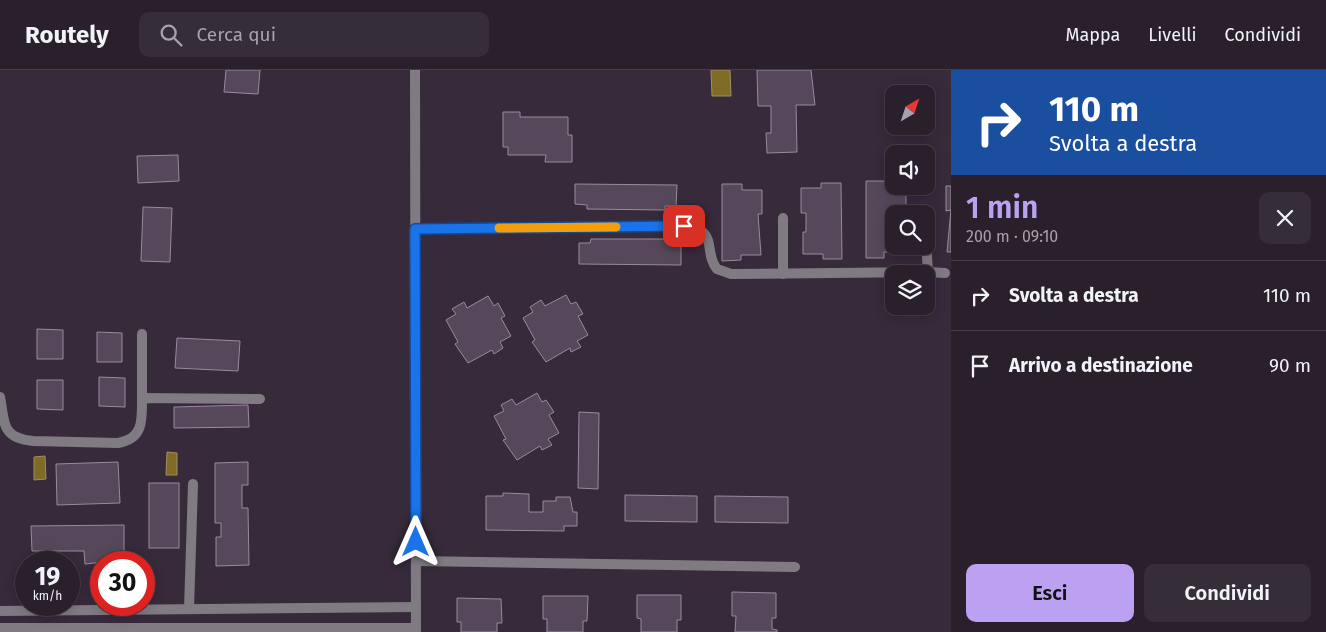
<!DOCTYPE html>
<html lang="it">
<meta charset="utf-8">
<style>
:root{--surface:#29202c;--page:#352d38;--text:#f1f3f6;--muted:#a5a3a9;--line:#453e48;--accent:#bca0f2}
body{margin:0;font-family:"Fira Sans",sans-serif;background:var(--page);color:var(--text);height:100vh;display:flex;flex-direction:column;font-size:19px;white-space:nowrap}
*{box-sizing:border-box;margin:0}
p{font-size:16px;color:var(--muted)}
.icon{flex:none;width:28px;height:28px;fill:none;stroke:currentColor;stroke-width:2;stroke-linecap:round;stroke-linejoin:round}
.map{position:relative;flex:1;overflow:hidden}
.details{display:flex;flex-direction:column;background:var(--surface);width:375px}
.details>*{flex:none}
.top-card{background:#1a4fa0;color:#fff;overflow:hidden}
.needle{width:32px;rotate:39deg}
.buttons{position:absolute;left:885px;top:15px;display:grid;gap:10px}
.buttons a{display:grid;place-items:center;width:50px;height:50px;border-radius:10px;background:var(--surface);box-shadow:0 2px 12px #0003,0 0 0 1px var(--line);font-size:25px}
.speed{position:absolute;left:15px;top:481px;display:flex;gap:10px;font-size:25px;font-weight:700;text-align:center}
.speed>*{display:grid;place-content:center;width:65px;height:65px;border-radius:50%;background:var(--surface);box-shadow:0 2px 12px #0003,0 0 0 1px var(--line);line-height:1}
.speed small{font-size:12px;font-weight:400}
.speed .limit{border:8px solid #d22;background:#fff;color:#111}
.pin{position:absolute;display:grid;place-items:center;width:42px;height:42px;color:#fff;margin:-21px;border-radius:10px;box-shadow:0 2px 8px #0006}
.me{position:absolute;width:55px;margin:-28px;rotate:0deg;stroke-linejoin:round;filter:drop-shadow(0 0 4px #0008)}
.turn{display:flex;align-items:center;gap:18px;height:105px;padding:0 15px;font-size:22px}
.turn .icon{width:65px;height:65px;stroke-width:2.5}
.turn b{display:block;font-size:35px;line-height:42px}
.round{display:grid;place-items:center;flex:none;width:52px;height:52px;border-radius:10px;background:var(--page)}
.summary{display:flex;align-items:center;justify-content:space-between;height:85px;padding:0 15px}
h1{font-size:30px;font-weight:600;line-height:38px;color:var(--accent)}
.primary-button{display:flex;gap:10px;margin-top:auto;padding:10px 15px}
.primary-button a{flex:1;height:58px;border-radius:10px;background:var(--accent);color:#111;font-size:20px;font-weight:600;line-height:58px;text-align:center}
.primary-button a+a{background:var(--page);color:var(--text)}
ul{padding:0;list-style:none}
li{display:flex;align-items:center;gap:15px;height:70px;padding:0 15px;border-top:1px solid var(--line)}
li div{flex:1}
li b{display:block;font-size:19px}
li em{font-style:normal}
header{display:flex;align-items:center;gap:30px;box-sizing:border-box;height:70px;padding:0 25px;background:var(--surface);border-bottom:1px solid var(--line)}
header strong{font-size:24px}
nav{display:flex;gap:28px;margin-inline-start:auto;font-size:18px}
.search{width:350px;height:45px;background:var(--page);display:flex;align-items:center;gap:12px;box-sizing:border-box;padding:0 18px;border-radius:10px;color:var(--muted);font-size:19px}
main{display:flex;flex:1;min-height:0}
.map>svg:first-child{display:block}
.water{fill:#7f6b26;stroke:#a09063}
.building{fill:#56485a;stroke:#998a9e}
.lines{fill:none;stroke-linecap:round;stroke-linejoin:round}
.minor{stroke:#807a83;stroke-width:10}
.route-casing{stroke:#114b97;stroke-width:12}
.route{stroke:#1a73e8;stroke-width:9}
.slow{stroke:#f59e0b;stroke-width:9}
</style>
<header>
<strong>Routely</strong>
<div class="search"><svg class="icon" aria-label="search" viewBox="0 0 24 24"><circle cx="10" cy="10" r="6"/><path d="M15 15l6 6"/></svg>Cerca qui</div>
<nav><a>Mappa</a><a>Livelli</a><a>Condividi</a></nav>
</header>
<main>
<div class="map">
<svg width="951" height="562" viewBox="0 0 951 562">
<rect width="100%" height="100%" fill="#372a3b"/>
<!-- water -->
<g class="water">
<path d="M 711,0 L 730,0 L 731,26 L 712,26 Z"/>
<path d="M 167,382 L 177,383 L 177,405 L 166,405 Z"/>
<path d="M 45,386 L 46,409 L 34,410 L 34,387 Z"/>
</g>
<!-- building -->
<g class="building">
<path d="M 226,0 L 260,0 L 258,24 L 224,22 Z"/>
<path d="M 757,0 L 811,0 L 815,35 L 796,35 L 797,82 L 767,83 L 766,63 L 771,63 L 771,36 L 758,36 Z"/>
<path d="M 503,42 L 520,42 L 520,47 L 568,47 L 568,65 L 572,65 L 572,92 L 545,92 L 546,85 L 508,85 L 508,77 L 503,77 Z"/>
<path d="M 178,85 L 179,111 L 138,113 L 137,86 Z"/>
<path d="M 866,111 L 886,111 L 886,117 L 906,117 L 906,141 L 901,141 L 901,144 L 894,144 L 894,176 L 905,176 L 905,182 L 884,182 L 884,188 L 866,188 Z"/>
<path d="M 821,113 L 841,113 L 842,189 L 823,189 L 823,184 L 803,184 L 803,162 L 806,162 L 806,143 L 801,143 L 801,118 L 821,118 Z"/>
<path d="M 575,114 L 677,115 L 676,136 L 665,136 L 665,140 L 587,139 L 587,135 L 575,134 Z"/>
<path d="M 722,114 L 742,114 L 742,120 L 762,120 L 762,144 L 758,144 L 761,185 L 741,185 L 741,190 L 722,191 Z"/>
<path d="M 946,116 L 951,116 L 951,182 L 947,182 L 951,140 L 946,141 Z"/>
<path d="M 143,137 L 172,138 L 170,192 L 141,191 Z"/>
<path d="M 591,169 L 668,169 L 668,174 L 681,175 L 681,195 L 579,194 L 579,173 L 590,173 Z"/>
<path d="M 566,225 L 571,234 L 576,232 L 583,244 L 578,246 L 588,265 L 577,271 L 581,277 L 571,282 L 570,278 L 546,292 L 532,272 L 535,270 L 523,248 L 533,242 L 530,237 L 541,230 L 545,236 Z"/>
<path d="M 488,226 L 494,236 L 498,233 L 505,246 L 501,248 L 511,266 L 500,272 L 503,278 L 494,284 L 492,280 L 468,293 L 455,274 L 458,272 L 446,250 L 456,244 L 452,239 L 464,232 L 467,238 Z"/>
<path d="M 37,259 L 63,260 L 63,289 L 37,289 Z"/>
<path d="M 97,262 L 122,263 L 122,292 L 97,292 Z"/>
<path d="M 177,268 L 240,271 L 238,301 L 175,298 Z"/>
<path d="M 99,307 L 125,308 L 125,337 L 99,336 Z"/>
<path d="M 37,310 L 63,310 L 63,340 L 37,339 Z"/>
<path d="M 537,323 L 542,332 L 546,330 L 554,342 L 549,345 L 559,363 L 548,369 L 552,375 L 542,380 L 540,376 L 517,390 L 503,370 L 506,369 L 494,346 L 504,341 L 501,335 L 512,329 L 516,335 Z"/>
<path d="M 248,335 L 249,357 L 174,358 L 174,337 Z"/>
<path d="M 579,342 L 599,343 L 598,419 L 578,418 Z"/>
<path d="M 118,392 L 120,433 L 57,435 L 56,394 Z"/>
<path d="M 248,392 L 248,415 L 242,415 L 242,438 L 248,438 L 249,495 L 216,496 L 216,467 L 221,467 L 221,453 L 215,453 L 215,393 Z"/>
<rect x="149" y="413" width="30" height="65"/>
<path d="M 503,423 L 529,424 L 529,442 L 543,442 L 543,431 L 556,431 L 556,427 L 570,427 L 573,442 L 577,442 L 577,456 L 564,456 L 564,461 L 486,460 L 486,426 L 503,426 Z"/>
<path d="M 625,425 L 697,426 L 697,452 L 625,451 Z"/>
<path d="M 715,426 L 788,427 L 788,453 L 715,452 Z"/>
<path d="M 124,455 L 124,488 L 105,488 L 105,492 L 85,494 L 84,481 L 32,481 L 31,456 Z"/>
<path d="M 732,522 L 776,523 L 776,548 L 772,548 L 772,559 L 777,560 L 777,562 L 735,562 L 736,546 L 732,546 Z"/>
<path d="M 637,525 L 681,525 L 681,550 L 677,550 L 677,562 L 641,562 L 641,549 L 637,548 Z"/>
<path d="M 543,526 L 588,526 L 587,551 L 583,551 L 583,562 L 547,562 L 547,549 L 543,549 Z"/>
<path d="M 457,528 L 501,529 L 502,553 L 497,553 L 497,562 L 461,562 L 461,552 L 457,552 Z"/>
</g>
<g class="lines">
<!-- minor -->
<g class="minor">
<path d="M 415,0 L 416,562"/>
<path d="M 783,148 L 783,204"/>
<path d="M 415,159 L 688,156 C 719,162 703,182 717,199 L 731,204 L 928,202 L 926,171"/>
<path d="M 928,202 L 945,203"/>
<path d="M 142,264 L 142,328"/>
<path d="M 0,327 C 5,351 0,368 33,371 L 118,373 C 144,369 142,349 142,328 L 260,329"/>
<path d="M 416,491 L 795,497"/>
<path d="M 189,539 L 193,414"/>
<path d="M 0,541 L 416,537"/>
<path d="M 0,558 L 416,558"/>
</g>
</g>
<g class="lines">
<!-- route casing -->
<g class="route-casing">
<path id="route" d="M 416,472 L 415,159 L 684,156"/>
</g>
<!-- route -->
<use href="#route" class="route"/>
<!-- slow -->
<path class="slow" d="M 499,158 L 616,157"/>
</g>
</svg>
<div class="buttons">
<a><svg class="needle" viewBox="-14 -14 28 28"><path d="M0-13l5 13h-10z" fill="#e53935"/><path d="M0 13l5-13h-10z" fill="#a5a3a9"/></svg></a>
<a><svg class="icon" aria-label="sound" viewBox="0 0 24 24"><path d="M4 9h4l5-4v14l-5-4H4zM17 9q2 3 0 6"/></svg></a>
<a><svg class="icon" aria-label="search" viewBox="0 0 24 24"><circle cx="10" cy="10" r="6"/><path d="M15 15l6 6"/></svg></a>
<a><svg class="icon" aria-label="layers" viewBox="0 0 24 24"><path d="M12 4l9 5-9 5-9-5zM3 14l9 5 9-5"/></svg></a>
</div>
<div class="speed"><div>19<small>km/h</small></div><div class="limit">30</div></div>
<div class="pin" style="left:684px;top:156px;background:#d93025"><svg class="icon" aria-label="arrive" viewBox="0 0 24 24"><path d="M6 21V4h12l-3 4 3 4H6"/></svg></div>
<svg class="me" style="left:416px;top:472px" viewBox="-20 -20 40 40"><path d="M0-17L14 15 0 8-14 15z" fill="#1a73e8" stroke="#fff" stroke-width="4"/></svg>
</div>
<section class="details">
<div class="top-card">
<div class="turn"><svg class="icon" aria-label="right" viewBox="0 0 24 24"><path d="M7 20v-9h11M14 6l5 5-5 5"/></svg><div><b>110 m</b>Svolta a destra</div></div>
</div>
<div class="summary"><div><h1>1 min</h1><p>200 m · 09:10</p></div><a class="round"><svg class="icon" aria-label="close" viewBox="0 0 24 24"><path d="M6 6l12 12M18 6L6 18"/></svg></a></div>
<ul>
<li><svg class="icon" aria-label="right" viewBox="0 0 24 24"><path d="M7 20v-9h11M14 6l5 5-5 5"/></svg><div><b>Svolta a destra</b></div><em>110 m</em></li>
<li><svg class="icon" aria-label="arrive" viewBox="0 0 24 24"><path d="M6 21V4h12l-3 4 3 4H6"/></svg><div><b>Arrivo a destinazione</b></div><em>90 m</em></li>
</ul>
<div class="primary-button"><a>Esci</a><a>Condividi</a></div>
</section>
</main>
